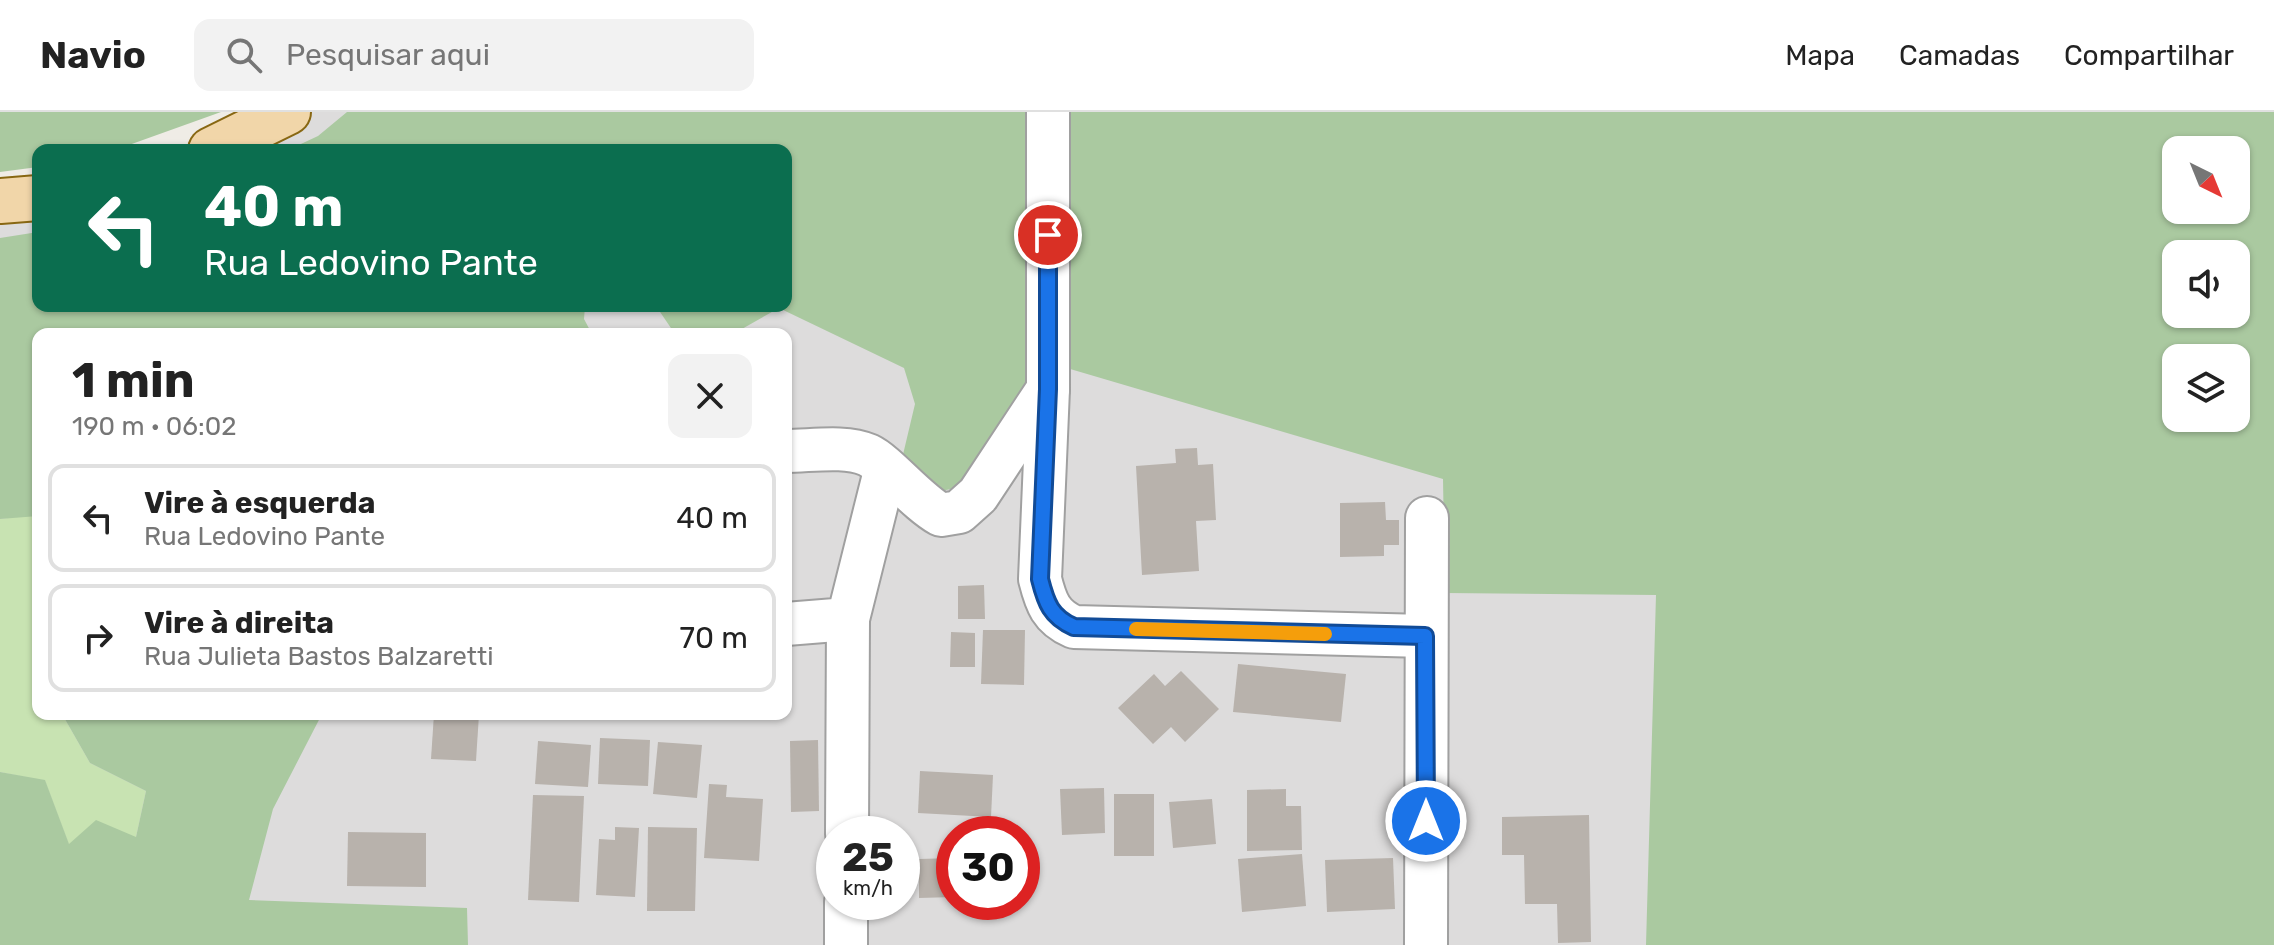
<!DOCTYPE html>
<html lang="pt">
<meta charset="utf-8">
<style>
:root{--surface:#fff;--page:#f2f2f2;--text:#222;--muted:#767676;--line:#e0e0e0}
body{margin:0;font-family:Rubik,sans-serif;background:var(--page);color:var(--text);height:100vh;display:flex;flex-direction:column;font-size:30px;white-space:nowrap}
*{box-sizing:border-box;margin:0}
p{font-size:26px;color:var(--muted)}
.icon{flex:none;width:44px;height:44px;fill:none;stroke:currentColor;stroke-width:2;stroke-linecap:round;stroke-linejoin:round}
.map{position:relative;flex:1;overflow:hidden}
.drawer{position:absolute;left:32px;top:216px;width:760px;height:392px;display:flex;flex-direction:column;background:var(--surface);border-radius:16px;box-shadow:0 2px 6px #0004}
.drawer>*{flex:none}
.banner{position:absolute;left:32px;top:32px;width:760px;height:168px;border-radius:16px;box-shadow:0 2px 6px #0004;background:#0b6e4f;color:#fff;overflow:hidden}
.needle{width:52px;rotate:137deg}
.buttons{position:absolute;left:2162px;top:24px;display:grid;gap:16px}
.buttons a{display:grid;place-items:center;width:88px;height:88px;border-radius:16px;background:var(--surface);box-shadow:0 2px 6px #0004;font-size:40px}
.speed{position:absolute;left:816px;top:704px;display:flex;gap:16px;font-size:40px;font-weight:700;text-align:center}
.speed>*{display:grid;place-content:center;width:104px;height:104px;border-radius:50%;background:var(--surface);box-shadow:0 2px 6px #0004;line-height:1}
.speed small{font-size:20px;font-weight:400}
.speed .limit{border:12px solid #d22;background:#fff;color:#111}
.pin{position:absolute;display:grid;place-items:center;width:68px;height:68px;color:#fff;margin:-34px;border:4px solid #fff;border-radius:50%;box-shadow:0 2px 8px #0007}
.me{position:absolute;width:88px;margin:-44px;rotate:0deg;stroke-linejoin:round;filter:drop-shadow(0 0 6px #0008)}
.turn{display:flex;align-items:center;gap:28px;height:168px;padding:0 40px;font-size:36px}
.turn .icon{width:104px;height:104px;stroke-width:2.5}
.turn b{display:block;font-size:56px;line-height:68px}
.round{display:grid;place-items:center;flex:none;width:84px;height:84px;border-radius:16px;background:var(--page)}
.summary{display:flex;align-items:center;justify-content:space-between;height:136px;padding:0 40px}
h1{font-size:48px;font-weight:700;line-height:60px}
ul{padding:0;list-style:none}
li{display:flex;align-items:center;gap:24px;height:108px;margin:0 16px 12px;padding:0 24px;border:4px solid var(--line);border-radius:16px}
li div{flex:1}
li b{display:block;font-size:30px}
li em{font-style:normal}
header{display:flex;align-items:center;gap:48px;box-sizing:border-box;height:112px;padding:0 40px;background:var(--surface);border-bottom:2px solid var(--line)}
header strong{font-size:38px}
nav{display:flex;gap:44px;margin-inline-start:auto;font-size:28px}
.search{width:560px;height:72px;background:var(--page);display:flex;align-items:center;gap:20px;box-sizing:border-box;padding:0 28px;border-radius:16px;color:var(--muted);font-size:30px}
.map>svg:first-child{display:block}
.residential{fill:#dddcdc;fill-rule:evenodd}
.grass{fill:#c8e3b2}
.forest{fill:#aac9a0;fill-rule:evenodd}
.building{fill:#b8b2ac}
.lines{fill:none;stroke-linecap:round;stroke-linejoin:round}
.minor-casing{stroke:#a0a0a0;stroke-width:46}
.major-casing{stroke:#886712;stroke-width:48}
.minor{stroke:#fff;stroke-width:42}
.major{stroke:#f1d6a9;stroke-width:44}
.route-casing{stroke:#114b97;stroke-width:20}
.route{stroke:#1a73e8;stroke-width:14}
.slow{stroke:#f59e0b;stroke-width:14}
</style>
<header>
<strong>Navio</strong>
<div class="search"><svg class="icon" aria-label="search" viewBox="0 0 24 24"><circle cx="10" cy="10" r="6"/><path d="M15 15l6 6"/></svg>Pesquisar aqui</div>
<nav><a>Mapa</a><a>Camadas</a><a>Compartilhar</a></nav>
</header>
<div class="map">
<svg width="2274" height="833" viewBox="0 0 2274 833">
<rect width="100%" height="100%" fill="#efece6"/>
<!-- residential -->
<path class="residential" d="M 288,0 L 2274,0 L 2274,833 L 0,833 L 0,89 L 38,86 L 38,194 L 786,194 L 786,38 L 211,38 ZM 2176,38 L 2236,38 L 2236,98 L 2176,98 ZM 2176,142 L 2236,142 L 2236,202 L 2176,202 ZM 38,222 L 786,222 L 786,602 L 38,602 ZM 2176,246 L 2236,246 L 2236,306 L 2176,306 ZM 834,722 L 902,722 L 902,790 L 834,790 ZM 954,722 L 1022,722 L 1022,790 L 954,790 Z"/>
<!-- grass -->
<path class="grass" d="M 31,403 L 38,404 L 38,602 L 62,602 L 90,651 L 146,679 L 136,725 L 69,733 L 45,669 L 0,660 L 0,407 Z"/>
<!-- forest -->
<g class="forest">
<path d="M 0,0 L 221,0 L 115,38 L 38,38 L 38,55 L 0,60 Z"/>
<path d="M 347,0 L 1034,0 L 1033,272 L 970,366 L 956,376 L 941,379 L 901,351 L 915,292 L 904,256 L 779,196 L 733,222 L 675,222 L 656,194 L 786,194 L 786,38 L 288,38 L 318,24 Z"/>
<path d="M 1058,0 L 2274,0 L 2274,833 L 1646,833 L 1656,483 L 1445,481 L 1443,367 L 1060,254 ZM 2176,38 L 2236,38 L 2236,98 L 2176,98 ZM 2176,142 L 2236,142 L 2236,202 L 2176,202 ZM 2176,246 L 2236,246 L 2236,306 L 2176,306 Z"/>
<path d="M 38,120 L 38,194 L 585,194 L 584,207 L 592,222 L 38,222 L 38,404 L 0,407 L 0,126 Z"/>
<path d="M 62,602 L 322,602 L 273,697 L 249,788 L 467,796 L 468,833 L 0,833 L 0,660 L 45,668 L 69,732 L 96,708 L 136,725 L 146,679 L 90,651 Z"/>
</g>
<!-- building -->
<g class="building">
<path d="M 1197,336 L 1198,353 L 1213,352 L 1216,408 L 1196,409 L 1199,459 L 1142,463 L 1136,354 L 1176,351 L 1175,337 Z"/>
<path d="M 1385,390 L 1386,408 L 1399,408 L 1399,433 L 1384,433 L 1384,444 L 1340,445 L 1340,391 Z"/>
<path d="M 984,473 L 985,507 L 958,507 L 958,474 Z"/>
<path d="M 983,518 L 1025,518 L 1024,573 L 981,572 Z"/>
<path d="M 951,520 L 975,521 L 975,555 L 950,555 Z"/>
<path d="M 1238,552 L 1346,562 L 1341,610 L 1233,600 Z"/>
<path d="M 1181,559 L 1219,597 L 1185,630 L 1171,615 L 1153,632 L 1118,596 L 1154,562 L 1165,574 Z"/>
<path d="M 434,602 L 479,602 L 476,649 L 431,647 Z"/>
<path d="M 675,602 L 716,602 L 716,608 L 675,607 Z"/>
<path d="M 600,626 L 650,628 L 648,674 L 598,672 Z"/>
<path d="M 818,628 L 819,699 L 791,700 L 790,629 Z"/>
<path d="M 538,629 L 591,633 L 588,675 L 535,672 Z"/>
<path d="M 658,630 L 702,633 L 697,686 L 653,682 Z"/>
<path d="M 920,659 L 993,663 L 991,705 L 918,701 Z"/>
<path d="M 709,672 L 727,673 L 726,685 L 763,687 L 759,749 L 704,746 Z"/>
<path d="M 1104,676 L 1105,721 L 1062,723 L 1060,677 Z"/>
<path d="M 1286,677 L 1286,694 L 1301,694 L 1302,738 L 1247,739 L 1247,678 Z"/>
<rect x="1114" y="682" width="40" height="62"/>
<path d="M 533,683 L 584,684 L 579,790 L 528,788 Z"/>
<path d="M 1212,687 L 1216,732 L 1173,736 L 1169,690 Z"/>
<path d="M 1589,703 L 1591,830 L 1558,831 L 1557,792 L 1525,792 L 1524,743 L 1502,743 L 1502,705 Z"/>
<path d="M 615,715 L 639,716 L 635,785 L 596,783 L 599,727 L 615,728 Z"/>
<path d="M 648,715 L 697,716 L 695,799 L 647,799 Z"/>
<path d="M 348,720 L 426,721 L 426,775 L 347,774 Z"/>
<path d="M 1302,742 L 1306,794 L 1242,800 L 1238,747 Z"/>
<path d="M 954,746 L 954,785 L 919,786 L 919,747 Z"/>
<path d="M 1393,746 L 1395,797 L 1327,800 L 1325,748 Z"/>
</g>
<g class="lines">
<!-- minor casing -->
<g class="minor-casing">
<g id="minor">
<path d="M 1048,0 L 1048,277 L 1040,467 C 1046,491 1051,505 1074,515 L 1425,524"/>
<path d="M 786,339 C 811,339 845,333 868,343 C 887,352 916,389 941,403 L 959,400 L 978,383 L 1048,277"/>
<path d="M 786,512 L 848,507 L 885,359"/>
<path d="M 847,722 L 848,507"/>
<path d="M 846,833 L 846,790"/>
<path d="M 1426,833 L 1427,406"/>
</g>
</g>
<!-- major casing -->
<g class="major-casing">
<g id="major">
<path d="M 211,38 L 288,0"/>
<path d="M 0,89 L 38,86"/>
</g>
</g>
<!-- minor -->
<use href="#minor" class="minor"/>
<!-- major -->
<use href="#major" class="major"/>
</g>
<g class="lines">
<!-- route casing -->
<g class="route-casing">
<path id="route" d="M 1048,123 L 1048,277 L 1040,467 C 1046,491 1051,505 1074,515 L 1425,524 L 1426,709"/>
</g>
<!-- route -->
<use href="#route" class="route"/>
<!-- slow -->
<path class="slow" d="M 1136,517 L 1325,522"/>
</g>
</svg>
<div class="buttons">
<a><svg class="needle" viewBox="-14 -14 28 28"><path d="M0-13l5 13h-10z" fill="#e53935"/><path d="M0 13l5-13h-10z" fill="#767676"/></svg></a>
<a><svg class="icon" aria-label="sound" viewBox="0 0 24 24"><path d="M4 9h4l5-4v14l-5-4H4zM17 9q2 3 0 6"/></svg></a>
<a><svg class="icon" aria-label="layers" viewBox="0 0 24 24"><path d="M12 4l9 5-9 5-9-5zM3 14l9 5 9-5"/></svg></a>
</div>
<div class="speed"><div>25<small>km/h</small></div><div class="limit">30</div></div>
<div class="pin" style="left:1048px;top:123px;background:#d93025"><svg class="icon" aria-label="arrive" viewBox="0 0 24 24"><path d="M6 21V4h12l-3 4 3 4H6"/></svg></div>
<svg class="me" style="left:1426px;top:709px" viewBox="-20 -20 40 40"><circle r="17" fill="#1a73e8" stroke="#fff" stroke-width="3"/><path d="M0-11L8 9 0 5-8 9z" fill="#fff"/></svg>
<div class="banner">
<div class="turn"><svg class="icon" aria-label="left" viewBox="0 0 24 24"><path d="M17 20v-9H6M10 6l-5 5 5 5"/></svg><div><b>40 m</b>Rua Ledovino Pante</div></div>
</div>
<section class="drawer">
<div class="summary"><div><h1>1 min</h1><p>190 m · 06:02</p></div><a class="round"><svg class="icon" aria-label="close" viewBox="0 0 24 24"><path d="M6 6l12 12M18 6L6 18"/></svg></a></div>
<ul>
<li><svg class="icon" aria-label="left" viewBox="0 0 24 24"><path d="M17 20v-9H6M10 6l-5 5 5 5"/></svg><div><b>Vire à esquerda</b><p>Rua Ledovino Pante</p></div><em>40 m</em></li>
<li><svg class="icon" aria-label="right" viewBox="0 0 24 24"><path d="M7 20v-9h11M14 6l5 5-5 5"/></svg><div><b>Vire à direita</b><p>Rua Julieta Bastos Balzaretti</p></div><em>70 m</em></li>
</ul>
</section>
</div>
